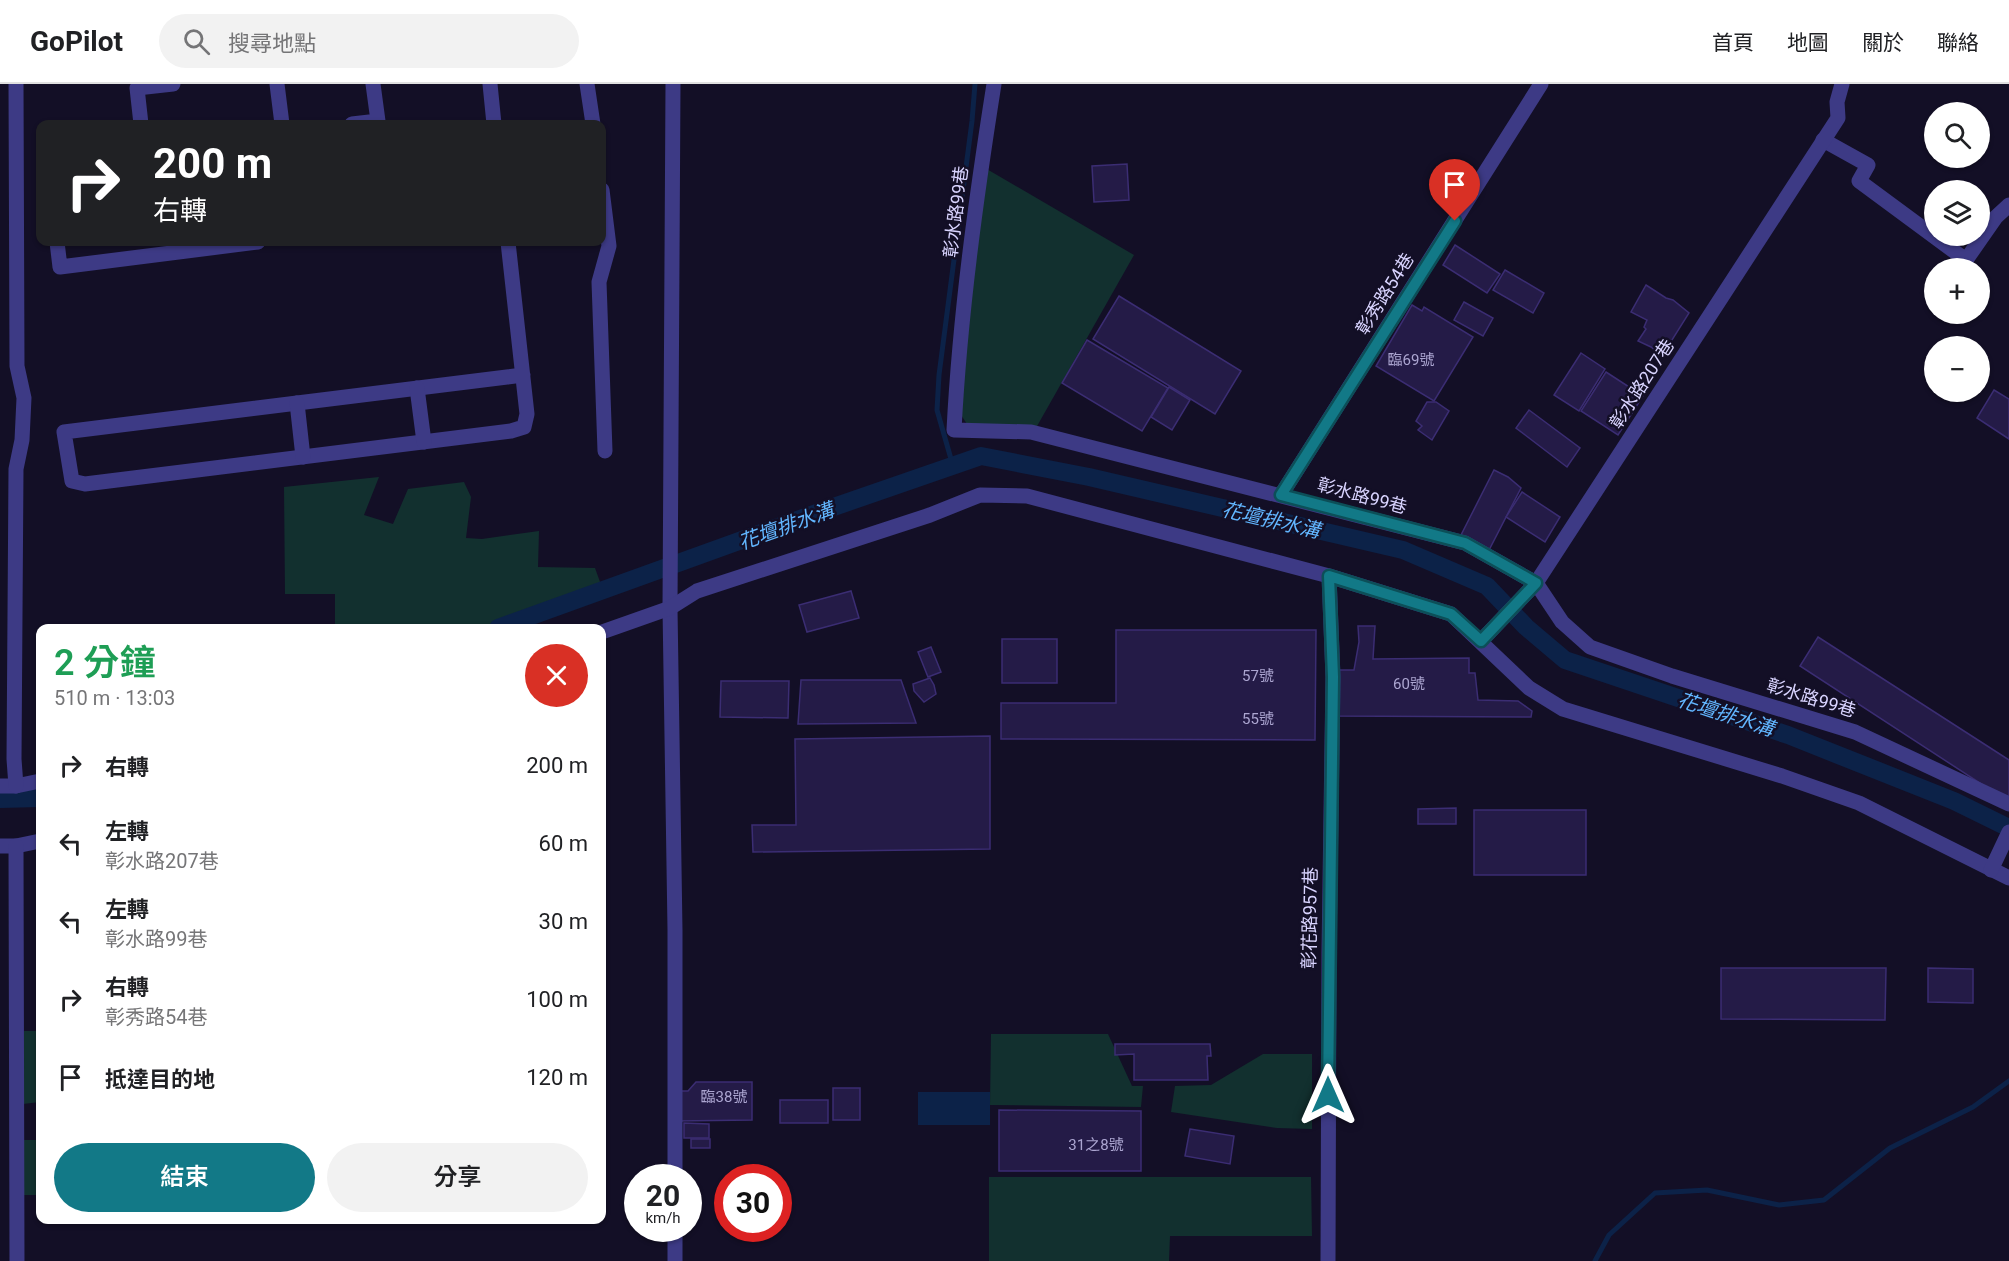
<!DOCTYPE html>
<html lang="zh-TW">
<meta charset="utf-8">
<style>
:root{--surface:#fff;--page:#f2f2f2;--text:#202124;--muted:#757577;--line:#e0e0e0;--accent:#127987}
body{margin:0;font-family:Roboto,"Noto Sans TC",sans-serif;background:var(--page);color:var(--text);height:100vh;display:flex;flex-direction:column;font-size:22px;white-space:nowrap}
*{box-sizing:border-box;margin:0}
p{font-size:20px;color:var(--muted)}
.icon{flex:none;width:33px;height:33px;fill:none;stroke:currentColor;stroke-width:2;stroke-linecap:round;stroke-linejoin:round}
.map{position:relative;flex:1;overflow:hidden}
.drawer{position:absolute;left:36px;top:540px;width:570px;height:600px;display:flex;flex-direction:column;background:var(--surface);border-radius:12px;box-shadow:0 2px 4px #0004}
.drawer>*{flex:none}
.banner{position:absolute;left:36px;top:36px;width:570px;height:126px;border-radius:12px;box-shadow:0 2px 4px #0004;background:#202124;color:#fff;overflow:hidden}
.fabs{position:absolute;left:1924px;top:18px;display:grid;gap:12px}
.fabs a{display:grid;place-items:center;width:66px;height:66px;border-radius:50%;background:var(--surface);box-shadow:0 2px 4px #0004;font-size:30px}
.speed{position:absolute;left:624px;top:1080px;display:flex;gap:12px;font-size:30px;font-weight:700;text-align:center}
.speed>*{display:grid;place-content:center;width:78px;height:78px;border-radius:50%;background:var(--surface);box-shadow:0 2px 4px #0004;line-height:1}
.speed small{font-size:15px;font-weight:400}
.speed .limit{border:9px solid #d22;background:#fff;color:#111}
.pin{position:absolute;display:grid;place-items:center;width:51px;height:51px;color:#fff;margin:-62px -26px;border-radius:50% 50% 50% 0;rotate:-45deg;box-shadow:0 0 6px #0007}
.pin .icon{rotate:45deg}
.me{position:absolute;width:66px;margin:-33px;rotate:0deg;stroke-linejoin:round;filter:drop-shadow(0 0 4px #0008)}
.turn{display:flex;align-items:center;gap:21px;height:126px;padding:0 18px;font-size:27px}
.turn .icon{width:78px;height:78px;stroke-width:2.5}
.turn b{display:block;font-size:42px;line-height:51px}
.round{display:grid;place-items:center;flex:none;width:63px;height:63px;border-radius:32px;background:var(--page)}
.head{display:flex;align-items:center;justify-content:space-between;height:102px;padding:0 18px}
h1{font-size:36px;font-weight:600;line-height:45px;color:#1e9e55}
.primary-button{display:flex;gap:12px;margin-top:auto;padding:12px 18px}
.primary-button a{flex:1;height:69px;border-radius:36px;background:var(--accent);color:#fff;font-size:24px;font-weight:600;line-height:69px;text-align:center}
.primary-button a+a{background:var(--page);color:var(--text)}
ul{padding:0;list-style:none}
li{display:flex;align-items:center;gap:18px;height:78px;padding:0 18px}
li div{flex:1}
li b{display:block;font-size:22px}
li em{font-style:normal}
header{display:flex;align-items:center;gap:36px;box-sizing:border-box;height:84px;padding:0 30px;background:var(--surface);border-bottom:2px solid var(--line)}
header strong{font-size:28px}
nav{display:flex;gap:33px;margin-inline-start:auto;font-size:21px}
.search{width:420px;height:54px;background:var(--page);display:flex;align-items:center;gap:15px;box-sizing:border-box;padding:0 21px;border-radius:33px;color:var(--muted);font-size:22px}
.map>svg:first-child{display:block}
.green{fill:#12302f}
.water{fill:#0c2248}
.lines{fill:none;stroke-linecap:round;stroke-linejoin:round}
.stream{stroke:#0c2248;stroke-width:5}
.canal{stroke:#0c2248;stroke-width:18}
.building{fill:#241b47;stroke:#3b2d73;stroke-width:1.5}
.minor{stroke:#3d3a85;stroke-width:15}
.route-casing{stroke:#0c4f58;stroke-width:15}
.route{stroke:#127987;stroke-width:10}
.labels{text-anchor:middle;stroke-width:5;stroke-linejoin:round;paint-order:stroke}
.number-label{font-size:15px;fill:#aca6d1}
.street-label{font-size:18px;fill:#d9d4ff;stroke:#130f26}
.water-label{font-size:20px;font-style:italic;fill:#62b6ff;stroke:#130f26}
</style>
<header>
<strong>GoPilot</strong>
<div class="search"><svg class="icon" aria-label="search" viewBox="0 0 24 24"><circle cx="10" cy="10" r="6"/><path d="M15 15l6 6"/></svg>搜尋地點</div>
<nav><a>首頁</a><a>地圖</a><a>關於</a><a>聯絡</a></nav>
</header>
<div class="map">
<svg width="2009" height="1177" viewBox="0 0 2009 1177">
<rect width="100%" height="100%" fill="#130f26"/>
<!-- green -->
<g class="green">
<path d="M 985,84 L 1134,171 L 1032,351 L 969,343 L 959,328 Z"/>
<path d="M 379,393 L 364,431 L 393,440 L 408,405 L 464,398 L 471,413 L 466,454 L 482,455 L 539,447 L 538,483 L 595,484 L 604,509 L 512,544 L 335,544 L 335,510 L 285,510 L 284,403 Z"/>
<path d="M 24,947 L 40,947 L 40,1018 L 23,1020 Z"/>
<path d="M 991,950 L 1108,950 L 1132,1002 L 1143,1002 L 1141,1023 L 990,1021 Z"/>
<path d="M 1263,970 L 1312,970 L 1312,1045 L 1277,1044 L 1171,1028 L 1175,1002 L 1211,1001 Z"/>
<path d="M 22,1056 L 40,1056 L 40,1111 L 19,1111 Z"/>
<path d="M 989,1093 L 1311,1093 L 1312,1152 L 1170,1152 L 1169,1177 L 989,1177 Z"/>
</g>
<!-- water -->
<rect class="water" x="918" y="1008" width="72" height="33"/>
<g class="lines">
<!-- stream -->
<g class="stream">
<path d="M 953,382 L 937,326 L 939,291 L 972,37 L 975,0"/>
<path d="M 1595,1177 L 1609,1151 L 1655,1109 L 1707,1106 L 1779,1121 L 1824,1116 L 1890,1064 L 1973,1023 L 2009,997"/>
</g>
<!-- canal -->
<g class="canal">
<path d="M 498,544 L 825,426 L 981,372 L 1089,393 L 1403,466 L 1487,502 L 1526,543 L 1565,576 L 1788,651 L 1954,717 L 2009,744"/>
<path d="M 0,715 L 40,714"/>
</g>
</g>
<!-- building -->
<g class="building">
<path d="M 1127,80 L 1129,116 L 1094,118 L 1092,82 Z"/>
<path d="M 1455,161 L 1500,190 L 1487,209 L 1443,181 Z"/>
<path d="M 1505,186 L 1544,209 L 1533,229 L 1493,206 Z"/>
<path d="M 1646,201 L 1666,214 L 1673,216 L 1689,229 L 1662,272 L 1651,263 L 1638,257 L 1646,245 L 1644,243 L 1647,236 L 1631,228 Z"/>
<path d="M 1119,212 L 1241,287 L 1215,330 L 1093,255 Z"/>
<path d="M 1464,218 L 1493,234 L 1483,252 L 1454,236 Z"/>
<path d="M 1412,221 L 1422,227 L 1424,223 L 1473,253 L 1434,317 L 1376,282 Z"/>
<path d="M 1087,256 L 1168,304 L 1142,347 L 1062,299 Z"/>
<path d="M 1581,269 L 1605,285 L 1579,327 L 1554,311 Z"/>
<path d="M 1606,288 L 1643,312 L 1618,351 L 1581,327 Z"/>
<path d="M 1169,303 L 1190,316 L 1172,346 L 1151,333 Z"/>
<path d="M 1994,306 L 2009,315 L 2009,355 L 1977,334 Z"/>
<path d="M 1427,318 L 1436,318 L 1449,327 L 1432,356 L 1418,346 L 1422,342 L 1416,337 Z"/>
<path d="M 1529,326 L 1580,364 L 1567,383 L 1516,344 Z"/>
<path d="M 1494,386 L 1508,393 L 1521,404 L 1487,470 L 1459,455 Z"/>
<path d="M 1522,408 L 1560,433 L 1545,458 L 1506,433 Z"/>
<path d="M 851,507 L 859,534 L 807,548 L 799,521 Z"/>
<path d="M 1358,542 L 1375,542 L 1373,575 L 1469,574 L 1469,589 L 1475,589 L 1478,616 L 1518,617 L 1532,627 L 1531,633 L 1334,632 L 1334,586 L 1354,586 L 1359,558 Z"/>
<path d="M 1116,546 L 1316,546 L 1315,656 L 1001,655 L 1001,619 L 1116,619 Z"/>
<path d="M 1818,553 L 2009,676 L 2009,718 L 1800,582 Z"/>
<rect x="1002" y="555" width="55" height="44"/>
<path d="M 931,563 L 941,588 L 928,593 L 918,568 Z"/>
<path d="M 930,594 L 934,601 L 936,610 L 924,618 L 914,607 L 913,600 Z"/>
<path d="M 801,596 L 901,596 L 916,639 L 798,640 Z"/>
<path d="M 721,597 L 789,597 L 788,634 L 720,633 Z"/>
<path d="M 990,652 L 990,765 L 753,768 L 752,741 L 796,741 L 795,655 Z"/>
<path d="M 1456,724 L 1456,740 L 1418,740 L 1418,725 Z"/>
<rect x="1474" y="726" width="112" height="65"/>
<path d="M 1721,884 L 1886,884 L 1885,936 L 1721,935 Z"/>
<path d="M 1928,884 L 1973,885 L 1973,919 L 1928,918 Z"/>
<path d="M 1115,960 L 1210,960 L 1211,972 L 1207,972 L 1208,996 L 1134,996 L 1134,970 L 1115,971 Z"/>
<path d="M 696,998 L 752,998 L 752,1036 L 676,1037 L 676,1007 L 688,1007 Z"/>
<rect x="833" y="1004" width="27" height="32"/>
<rect x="780" y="1016" width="48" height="23"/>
<path d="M 999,1026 L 1141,1027 L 1141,1087 L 999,1087 Z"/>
<path d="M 684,1039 L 709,1040 L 709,1054 L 684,1054 Z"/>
<path d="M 1190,1045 L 1234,1052 L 1230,1080 L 1185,1072 Z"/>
<rect x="691" y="1055" width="19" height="9"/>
</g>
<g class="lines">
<!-- minor -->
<g class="minor">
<path d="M 277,0 L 282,40"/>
<path d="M 490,0 L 494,40"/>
<path d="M 587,0 L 593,40"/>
<path d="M 673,0 L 670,524 L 675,846 L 675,1094"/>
<path d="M 994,0 C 976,114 960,230 954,346 L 1031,348 L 1465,459 L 1536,499 L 1562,538 L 1590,563 L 1672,592 L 1855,648 L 2009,720"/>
<path d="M 141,40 L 137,4 L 173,0"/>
<path d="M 352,40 L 378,37 L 373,0"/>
<path d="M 1823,56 L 1868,81 L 1859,97 L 1966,176 L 1996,133 L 2009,121"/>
<path d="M 602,106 L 609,162 L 599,198 L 605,367"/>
<path d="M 57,158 L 60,183 L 258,158"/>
<path d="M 508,158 L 527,330 L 524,343 L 511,347 L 85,400 L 72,397 L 64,348 L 523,291"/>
<path d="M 417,304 L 424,358"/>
<path d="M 297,319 L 303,373"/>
<path d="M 1281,411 L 1541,0"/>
<path d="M 602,548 L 670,524 L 697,507 L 930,431 L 980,411 L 1027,412 L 1329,492 L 1451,530 L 1529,604 L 1563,625 L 1782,692 L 1859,719 L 2009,794"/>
<path d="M 1481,557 L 1536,499 L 1838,34 L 1837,18 L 1842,0"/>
<path d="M 0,702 L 16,702 L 40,697"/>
<path d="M 16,702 L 14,675 L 16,385 L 22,356 L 24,314 L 17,282 L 16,0"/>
<path d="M 0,762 L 16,762 L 40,757"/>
<path d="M 16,762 L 17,1177"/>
<path d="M 1991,786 L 2009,748"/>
<path d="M 675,1144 L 675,1177"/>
<path d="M 1328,1177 L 1329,868 L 1333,593 L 1329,492"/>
</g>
</g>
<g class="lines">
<!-- route casing -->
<g class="route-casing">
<path id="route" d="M 1328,1011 L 1333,593 L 1329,492 L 1451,530 L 1481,557 L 1536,499 L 1465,459 L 1281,411 L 1455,137"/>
</g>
<!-- route -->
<use href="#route" class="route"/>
</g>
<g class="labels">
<!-- number labels -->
<g class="number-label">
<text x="1411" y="281">臨69號</text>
<text x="1258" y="597">57號</text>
<text x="1409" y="605">60號</text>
<text x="1258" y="640">55號</text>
<text x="724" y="1018">臨38號</text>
<text x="1096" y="1066">31之8號</text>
</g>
<!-- street labels -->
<g class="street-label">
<text transform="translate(956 128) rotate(-83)" y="6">彰水路99巷</text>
<text transform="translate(1385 210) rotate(-58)" y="6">彰秀路54巷</text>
<text transform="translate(1642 300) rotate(-57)" y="6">彰水路207巷</text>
<text transform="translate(1362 412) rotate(15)" y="6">彰水路99巷</text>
<text transform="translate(1811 614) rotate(17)" y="6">彰水路99巷</text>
<text transform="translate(1310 834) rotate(-89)" y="6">彰花路957巷</text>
</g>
<!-- water labels -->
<g class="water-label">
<text transform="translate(1271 436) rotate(13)" y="7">花壇排水溝</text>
<text transform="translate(786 442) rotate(-20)" y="7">花壇排水溝</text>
<text transform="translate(1726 630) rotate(18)" y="7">花壇排水溝</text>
</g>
</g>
</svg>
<div class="fabs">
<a><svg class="icon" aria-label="search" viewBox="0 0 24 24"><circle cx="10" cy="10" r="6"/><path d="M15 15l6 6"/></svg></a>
<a><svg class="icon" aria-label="layers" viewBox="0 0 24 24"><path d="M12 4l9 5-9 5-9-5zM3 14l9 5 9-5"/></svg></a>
<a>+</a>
<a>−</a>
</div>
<div class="speed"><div>20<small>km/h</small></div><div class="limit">30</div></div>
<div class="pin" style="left:1455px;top:137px;background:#d93025"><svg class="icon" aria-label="arrive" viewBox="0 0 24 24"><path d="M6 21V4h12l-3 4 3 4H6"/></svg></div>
<svg class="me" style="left:1328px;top:1011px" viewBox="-20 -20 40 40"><path d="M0-17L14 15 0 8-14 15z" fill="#127987" stroke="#fff" stroke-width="4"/></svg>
<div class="banner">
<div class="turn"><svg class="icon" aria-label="right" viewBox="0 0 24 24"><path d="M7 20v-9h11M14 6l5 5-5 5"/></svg><div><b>200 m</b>右轉</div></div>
</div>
<section class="drawer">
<div class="head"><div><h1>2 分鐘</h1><p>510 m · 13:03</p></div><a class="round" style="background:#d93025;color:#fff"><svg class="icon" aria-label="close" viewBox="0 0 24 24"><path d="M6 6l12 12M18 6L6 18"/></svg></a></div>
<ul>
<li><svg class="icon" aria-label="right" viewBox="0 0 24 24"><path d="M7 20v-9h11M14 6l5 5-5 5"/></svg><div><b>右轉</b></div><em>200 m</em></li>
<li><svg class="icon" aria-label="left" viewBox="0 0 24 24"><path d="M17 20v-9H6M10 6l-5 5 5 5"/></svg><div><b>左轉</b><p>彰水路207巷</p></div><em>60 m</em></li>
<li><svg class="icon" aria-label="left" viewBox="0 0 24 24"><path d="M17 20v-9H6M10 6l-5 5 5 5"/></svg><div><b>左轉</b><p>彰水路99巷</p></div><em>30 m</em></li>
<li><svg class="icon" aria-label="right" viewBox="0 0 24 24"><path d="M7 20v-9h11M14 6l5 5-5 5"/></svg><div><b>右轉</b><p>彰秀路54巷</p></div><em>100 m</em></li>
<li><svg class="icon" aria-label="arrive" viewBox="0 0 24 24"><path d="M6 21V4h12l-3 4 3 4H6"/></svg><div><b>抵達目的地</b></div><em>120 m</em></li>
</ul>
<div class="primary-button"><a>結束</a><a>分享</a></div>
</section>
</div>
